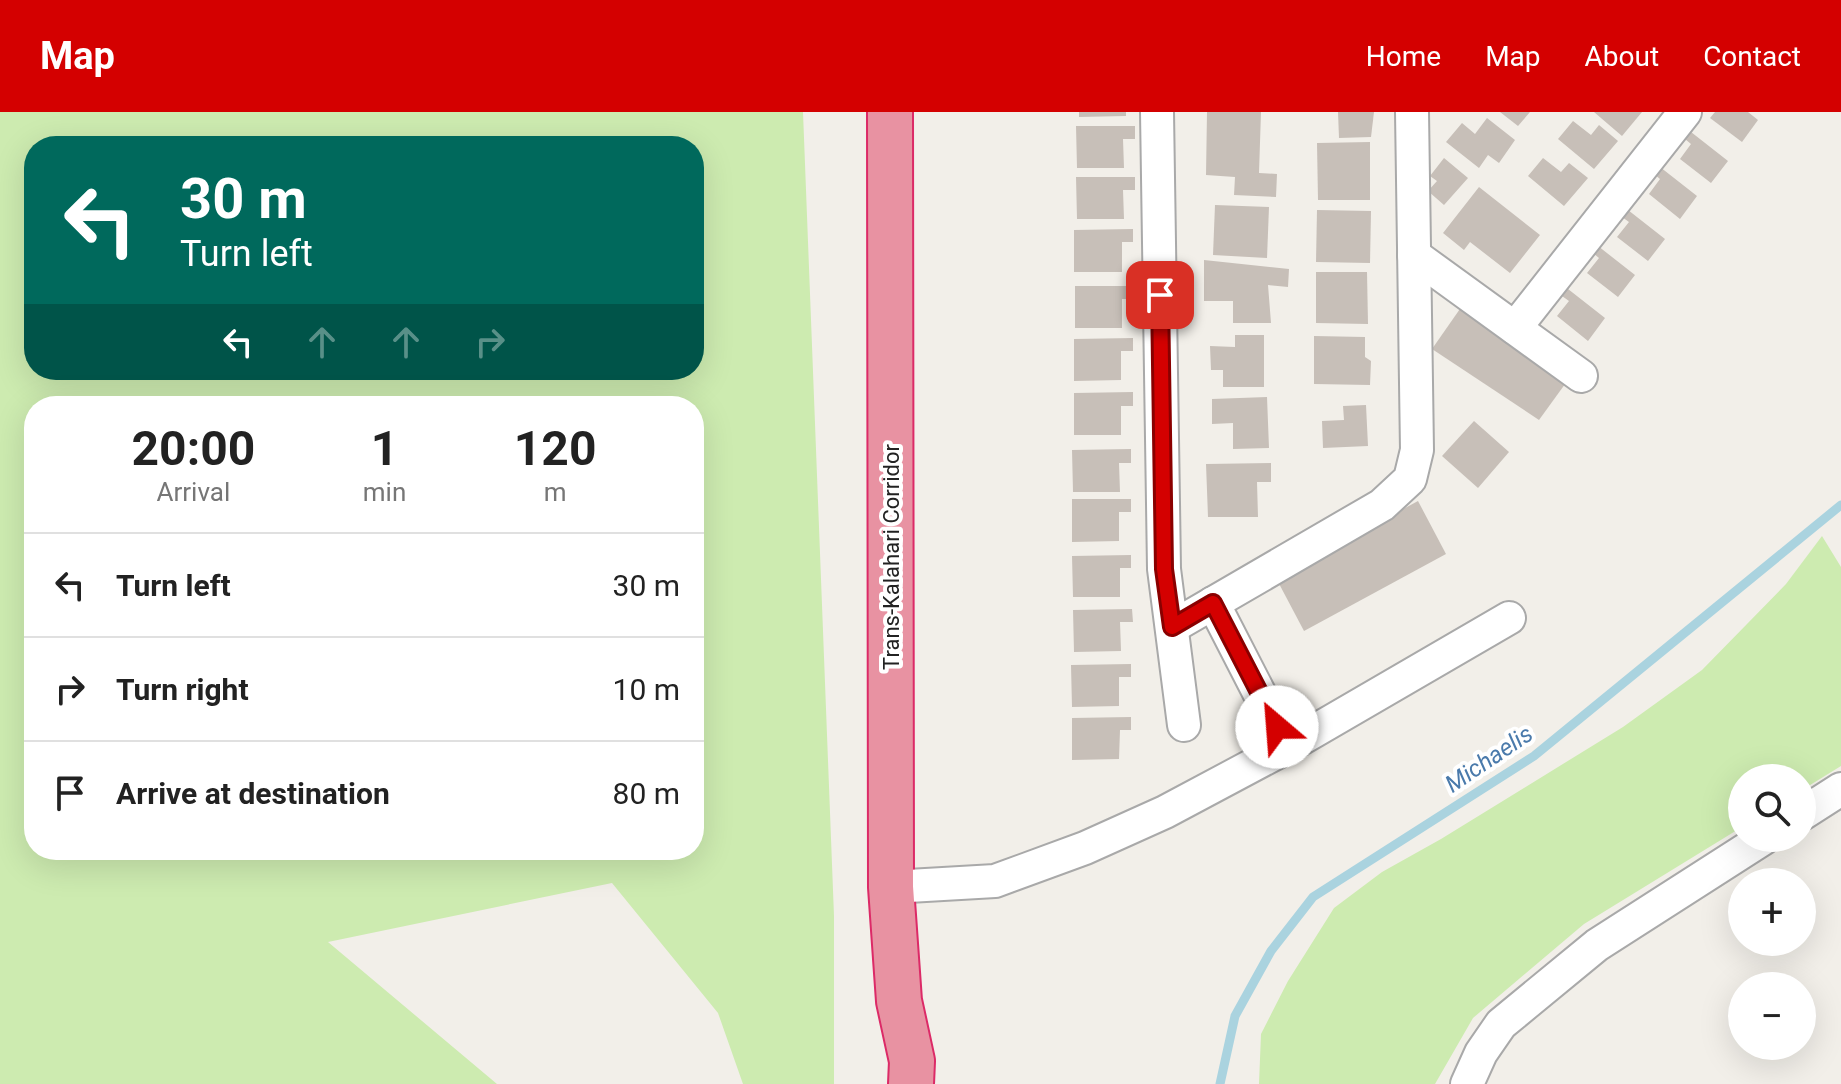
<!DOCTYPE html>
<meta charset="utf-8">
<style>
:root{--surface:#fff;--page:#f6f6f6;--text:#222;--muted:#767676;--line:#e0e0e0;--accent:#d40000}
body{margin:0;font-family:Roboto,sans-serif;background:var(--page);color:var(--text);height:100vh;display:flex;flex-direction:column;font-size:30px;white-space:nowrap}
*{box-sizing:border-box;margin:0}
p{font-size:26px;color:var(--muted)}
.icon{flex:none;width:44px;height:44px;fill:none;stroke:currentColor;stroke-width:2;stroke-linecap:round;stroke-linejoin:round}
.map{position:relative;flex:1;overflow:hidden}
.sheet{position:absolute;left:24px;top:284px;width:680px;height:464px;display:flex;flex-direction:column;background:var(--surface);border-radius:32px;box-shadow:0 8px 32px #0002}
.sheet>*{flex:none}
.banner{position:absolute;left:24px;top:24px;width:680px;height:244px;border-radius:32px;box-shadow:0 8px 32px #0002;background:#00695c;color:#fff;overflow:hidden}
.fabs{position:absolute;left:1728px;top:652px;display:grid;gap:16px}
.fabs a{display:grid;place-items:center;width:88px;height:88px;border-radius:50%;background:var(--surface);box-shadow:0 8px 32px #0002;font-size:40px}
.pin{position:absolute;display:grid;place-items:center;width:68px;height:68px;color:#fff;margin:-34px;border-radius:16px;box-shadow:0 4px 12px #0006}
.me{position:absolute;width:88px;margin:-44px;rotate:333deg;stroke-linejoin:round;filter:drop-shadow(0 0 6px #0008)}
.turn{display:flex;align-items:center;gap:28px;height:168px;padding:0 24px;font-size:36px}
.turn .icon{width:104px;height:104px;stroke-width:2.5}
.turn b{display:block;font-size:56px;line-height:68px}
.lanes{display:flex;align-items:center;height:76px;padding:0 24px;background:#0003;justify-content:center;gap:40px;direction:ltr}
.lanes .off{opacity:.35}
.eta{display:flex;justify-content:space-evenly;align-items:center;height:136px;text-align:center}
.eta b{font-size:48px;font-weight:700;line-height:56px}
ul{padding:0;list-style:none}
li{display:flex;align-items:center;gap:24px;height:104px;padding:0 24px;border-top:2px solid var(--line)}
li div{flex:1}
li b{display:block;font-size:30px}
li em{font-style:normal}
header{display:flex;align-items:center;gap:48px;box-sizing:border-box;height:112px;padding:0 40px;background:var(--accent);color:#fff}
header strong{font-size:38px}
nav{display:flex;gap:44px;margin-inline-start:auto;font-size:28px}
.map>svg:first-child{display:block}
.grass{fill:#cdebb0;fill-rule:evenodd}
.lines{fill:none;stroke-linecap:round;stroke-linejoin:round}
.stream{stroke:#aad3df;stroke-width:9}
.building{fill:#c7bfb8}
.minor-casing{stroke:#a9a9a9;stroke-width:36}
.highway-casing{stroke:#dc2a67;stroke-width:48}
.minor{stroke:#fff;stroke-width:32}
.highway{stroke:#e892a2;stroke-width:44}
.route-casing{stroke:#8a0000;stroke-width:20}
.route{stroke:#d40000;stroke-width:14}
.labels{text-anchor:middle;stroke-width:8;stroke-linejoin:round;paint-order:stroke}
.street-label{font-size:22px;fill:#222;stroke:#fff}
.water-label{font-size:24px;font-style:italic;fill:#4a7aab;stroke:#fff}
</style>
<header>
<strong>Map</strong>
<nav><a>Home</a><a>Map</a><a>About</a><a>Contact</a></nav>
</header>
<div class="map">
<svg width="1841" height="972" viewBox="0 0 1841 972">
<rect width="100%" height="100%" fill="#f2efe9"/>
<!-- grass -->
<g class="grass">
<path d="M 0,0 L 803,0 L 834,804 L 834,972 L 743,972 L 718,901 L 612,771 L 328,830 L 497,972 L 0,972 ZM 34,34 L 694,34 L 694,258 L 34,258 ZM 34,294 L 694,294 L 694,738 L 34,738 Z"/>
<path d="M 1822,424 L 1841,455 L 1841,654 L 1802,678 L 1802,666 L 1742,666 L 1742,715 L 1584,812 L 1473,906 L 1435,972 L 1259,972 L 1261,922 L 1288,869 L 1334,796 L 1382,760 L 1441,727 L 1623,615 L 1702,558 L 1786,472 Z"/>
</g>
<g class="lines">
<!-- stream -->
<path class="stream" d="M 1220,972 L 1235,904 L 1271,839 L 1313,785 L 1534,644 L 1841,393"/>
</g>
<!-- building -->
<g class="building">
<path d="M 1079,0 L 1126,0 L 1126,4 L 1079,5 Z"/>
<path d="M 1207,0 L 1261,0 L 1259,61 L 1277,62 L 1276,85 L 1234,83 L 1235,65 L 1206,63 Z"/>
<path d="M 1338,0 L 1374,0 L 1371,25 L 1339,26 Z"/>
<path d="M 1500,0 L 1530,0 L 1518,14 Z"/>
<path d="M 1594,0 L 1642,0 L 1622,24 Z"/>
<path d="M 1715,0 L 1748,0 L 1758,8 L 1742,30 L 1710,6 Z"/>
<path d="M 1487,6 L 1515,28 L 1499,51 L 1488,43 L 1479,56 L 1446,30 L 1462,11 L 1475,22 Z"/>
<path d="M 1573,9 L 1591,23 L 1599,13 L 1618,29 L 1594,57 L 1558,27 Z"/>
<path d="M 1076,14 L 1135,14 L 1135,27 L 1123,27 L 1124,56 L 1077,56 Z"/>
<path d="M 1691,20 L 1728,49 L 1711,71 L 1680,47 L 1691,32 L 1685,27 Z"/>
<path d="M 1370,30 L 1370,88 L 1318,88 L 1317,31 Z"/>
<path d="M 1444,46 L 1468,66 L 1444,93 L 1428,79 L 1437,69 L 1430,64 Z"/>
<path d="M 1543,46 L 1561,60 L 1569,51 L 1588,66 L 1564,94 L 1528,64 Z"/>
<path d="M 1660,55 L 1697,84 L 1680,107 L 1649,82 L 1660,67 L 1654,62 Z"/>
<path d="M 1076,65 L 1135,65 L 1135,78 L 1123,78 L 1124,107 L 1077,107 Z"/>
<path d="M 1479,75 L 1540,123 L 1510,161 L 1470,130 L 1464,138 L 1443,121 Z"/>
<path d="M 1215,93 L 1269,95 L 1267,146 L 1213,143 Z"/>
<path d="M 1317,98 L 1371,99 L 1370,151 L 1316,150 Z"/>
<path d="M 1628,98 L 1665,127 L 1648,149 L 1617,125 L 1629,110 L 1622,105 Z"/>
<path d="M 1133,117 L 1133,130 L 1122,130 L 1122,160 L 1074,160 L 1074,118 Z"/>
<path d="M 1598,134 L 1635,163 L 1618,185 L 1587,161 L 1599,146 L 1593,141 Z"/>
<path d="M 1204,148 L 1289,157 L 1288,175 L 1268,173 L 1271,211 L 1233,211 L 1233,189 L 1204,189 Z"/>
<path d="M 1316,160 L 1367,160 L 1368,212 L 1316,211 Z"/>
<path d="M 1075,174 L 1134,174 L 1134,187 L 1122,187 L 1122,216 L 1075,216 Z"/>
<path d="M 1568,177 L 1605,206 L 1588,229 L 1557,204 L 1569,189 L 1562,184 Z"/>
<path d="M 1462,194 L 1568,268 L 1539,308 L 1432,237 Z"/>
<path d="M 1235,223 L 1264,223 L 1264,275 L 1223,275 L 1223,258 L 1211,258 L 1210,234 L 1235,235 Z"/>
<path d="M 1314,224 L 1365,225 L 1365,245 L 1371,249 L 1370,273 L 1314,272 Z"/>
<path d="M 1133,226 L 1133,239 L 1121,239 L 1121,268 L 1074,269 L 1074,227 Z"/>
<path d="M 1133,280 L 1133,294 L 1121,294 L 1121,323 L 1074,323 L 1074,281 Z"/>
<path d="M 1267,285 L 1269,336 L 1233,337 L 1233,311 L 1212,312 L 1212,287 Z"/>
<path d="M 1366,293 L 1368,334 L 1323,336 L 1322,309 L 1344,308 L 1343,294 Z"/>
<path d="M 1474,309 L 1509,340 L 1478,376 L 1442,344 Z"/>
<path d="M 1131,337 L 1131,351 L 1119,351 L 1120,380 L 1073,380 L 1072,338 Z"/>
<path d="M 1271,351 L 1271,370 L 1257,370 L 1258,405 L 1208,405 L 1206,352 Z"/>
<path d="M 1072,387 L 1131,387 L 1131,400 L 1119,400 L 1119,429 L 1072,430 Z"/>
<path d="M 1418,389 L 1446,442 L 1304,519 L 1276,466 Z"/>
<path d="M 1131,443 L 1131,456 L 1120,456 L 1120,485 L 1073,485 L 1072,444 Z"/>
<path d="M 1132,497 L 1133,510 L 1120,510 L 1121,539 L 1074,540 L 1073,498 Z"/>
<path d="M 1131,552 L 1131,565 L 1119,565 L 1119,594 L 1072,595 L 1071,553 Z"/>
<path d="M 1131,605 L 1131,618 L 1120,618 L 1119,647 L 1072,648 L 1072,606 Z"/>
</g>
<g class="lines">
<!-- minor casing -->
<g class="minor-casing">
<g id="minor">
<path d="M 1157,0 L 1164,457 L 1184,613"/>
<path d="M 1414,143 L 1581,264"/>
<path d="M 1515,216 L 1685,0"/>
<path d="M 1213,491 L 1287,635"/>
<path d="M 1172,515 L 1382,393 L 1410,367 L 1417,338 L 1412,0"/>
<path d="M 1802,702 L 1841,677"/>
<path d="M 891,775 L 995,769 L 1085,736 L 1165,700 L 1287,635 L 1509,506"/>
<path d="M 1467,972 L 1481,941 L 1501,912 L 1597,833 L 1764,726"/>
</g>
</g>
<!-- highway casing -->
<g class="highway-casing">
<path id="highway" d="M 890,0 L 891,775 L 899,889 L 912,949 L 911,972"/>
</g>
<!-- minor -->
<use href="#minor" class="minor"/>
<!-- highway -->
<use href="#highway" class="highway"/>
</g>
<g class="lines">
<!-- route casing -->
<g class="route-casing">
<path id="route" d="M 1160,183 L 1164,457 L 1172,515 L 1213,491 L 1277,615"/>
</g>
<!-- route -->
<use href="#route" class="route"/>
</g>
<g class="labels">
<!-- street labels -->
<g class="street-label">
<text transform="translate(891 445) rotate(-90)" y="8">Trans-Kalahari Corridor</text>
</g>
<!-- water labels -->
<g class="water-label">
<text transform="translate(1489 647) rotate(-34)" y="8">Michaelis</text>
</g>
</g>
</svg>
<div class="fabs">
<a><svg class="icon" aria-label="search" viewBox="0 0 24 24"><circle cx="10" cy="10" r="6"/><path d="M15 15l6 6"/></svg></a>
<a>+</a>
<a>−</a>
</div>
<div class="pin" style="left:1160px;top:183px;background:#d93025"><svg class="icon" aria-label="arrive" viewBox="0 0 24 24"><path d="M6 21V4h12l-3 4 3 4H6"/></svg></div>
<svg class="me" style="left:1277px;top:615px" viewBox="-20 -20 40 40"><circle r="19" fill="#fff"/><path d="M0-13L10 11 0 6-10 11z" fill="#d40000"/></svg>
<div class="banner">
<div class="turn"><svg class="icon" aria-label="left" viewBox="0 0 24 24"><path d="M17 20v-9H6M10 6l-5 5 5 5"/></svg><div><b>30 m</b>Turn left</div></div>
<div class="lanes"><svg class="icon" aria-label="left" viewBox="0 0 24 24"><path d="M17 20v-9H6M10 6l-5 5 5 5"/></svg><svg class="icon off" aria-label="ahead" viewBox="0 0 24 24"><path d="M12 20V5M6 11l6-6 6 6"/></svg><svg class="icon off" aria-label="ahead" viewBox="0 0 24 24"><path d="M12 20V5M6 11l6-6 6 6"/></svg><svg class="icon off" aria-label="right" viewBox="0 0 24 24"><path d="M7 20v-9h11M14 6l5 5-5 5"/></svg></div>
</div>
<section class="sheet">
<div class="eta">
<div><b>20:00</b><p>Arrival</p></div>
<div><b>1</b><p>min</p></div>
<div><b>120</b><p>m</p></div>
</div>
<ul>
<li><svg class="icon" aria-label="left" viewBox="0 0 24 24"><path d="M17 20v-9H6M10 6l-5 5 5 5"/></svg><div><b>Turn left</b></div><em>30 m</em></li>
<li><svg class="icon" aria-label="right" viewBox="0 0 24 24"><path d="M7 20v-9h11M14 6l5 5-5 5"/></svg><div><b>Turn right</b></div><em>10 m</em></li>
<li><svg class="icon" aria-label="arrive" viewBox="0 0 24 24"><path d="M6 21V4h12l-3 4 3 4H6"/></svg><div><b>Arrive at destination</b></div><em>80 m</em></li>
</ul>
</section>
</div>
